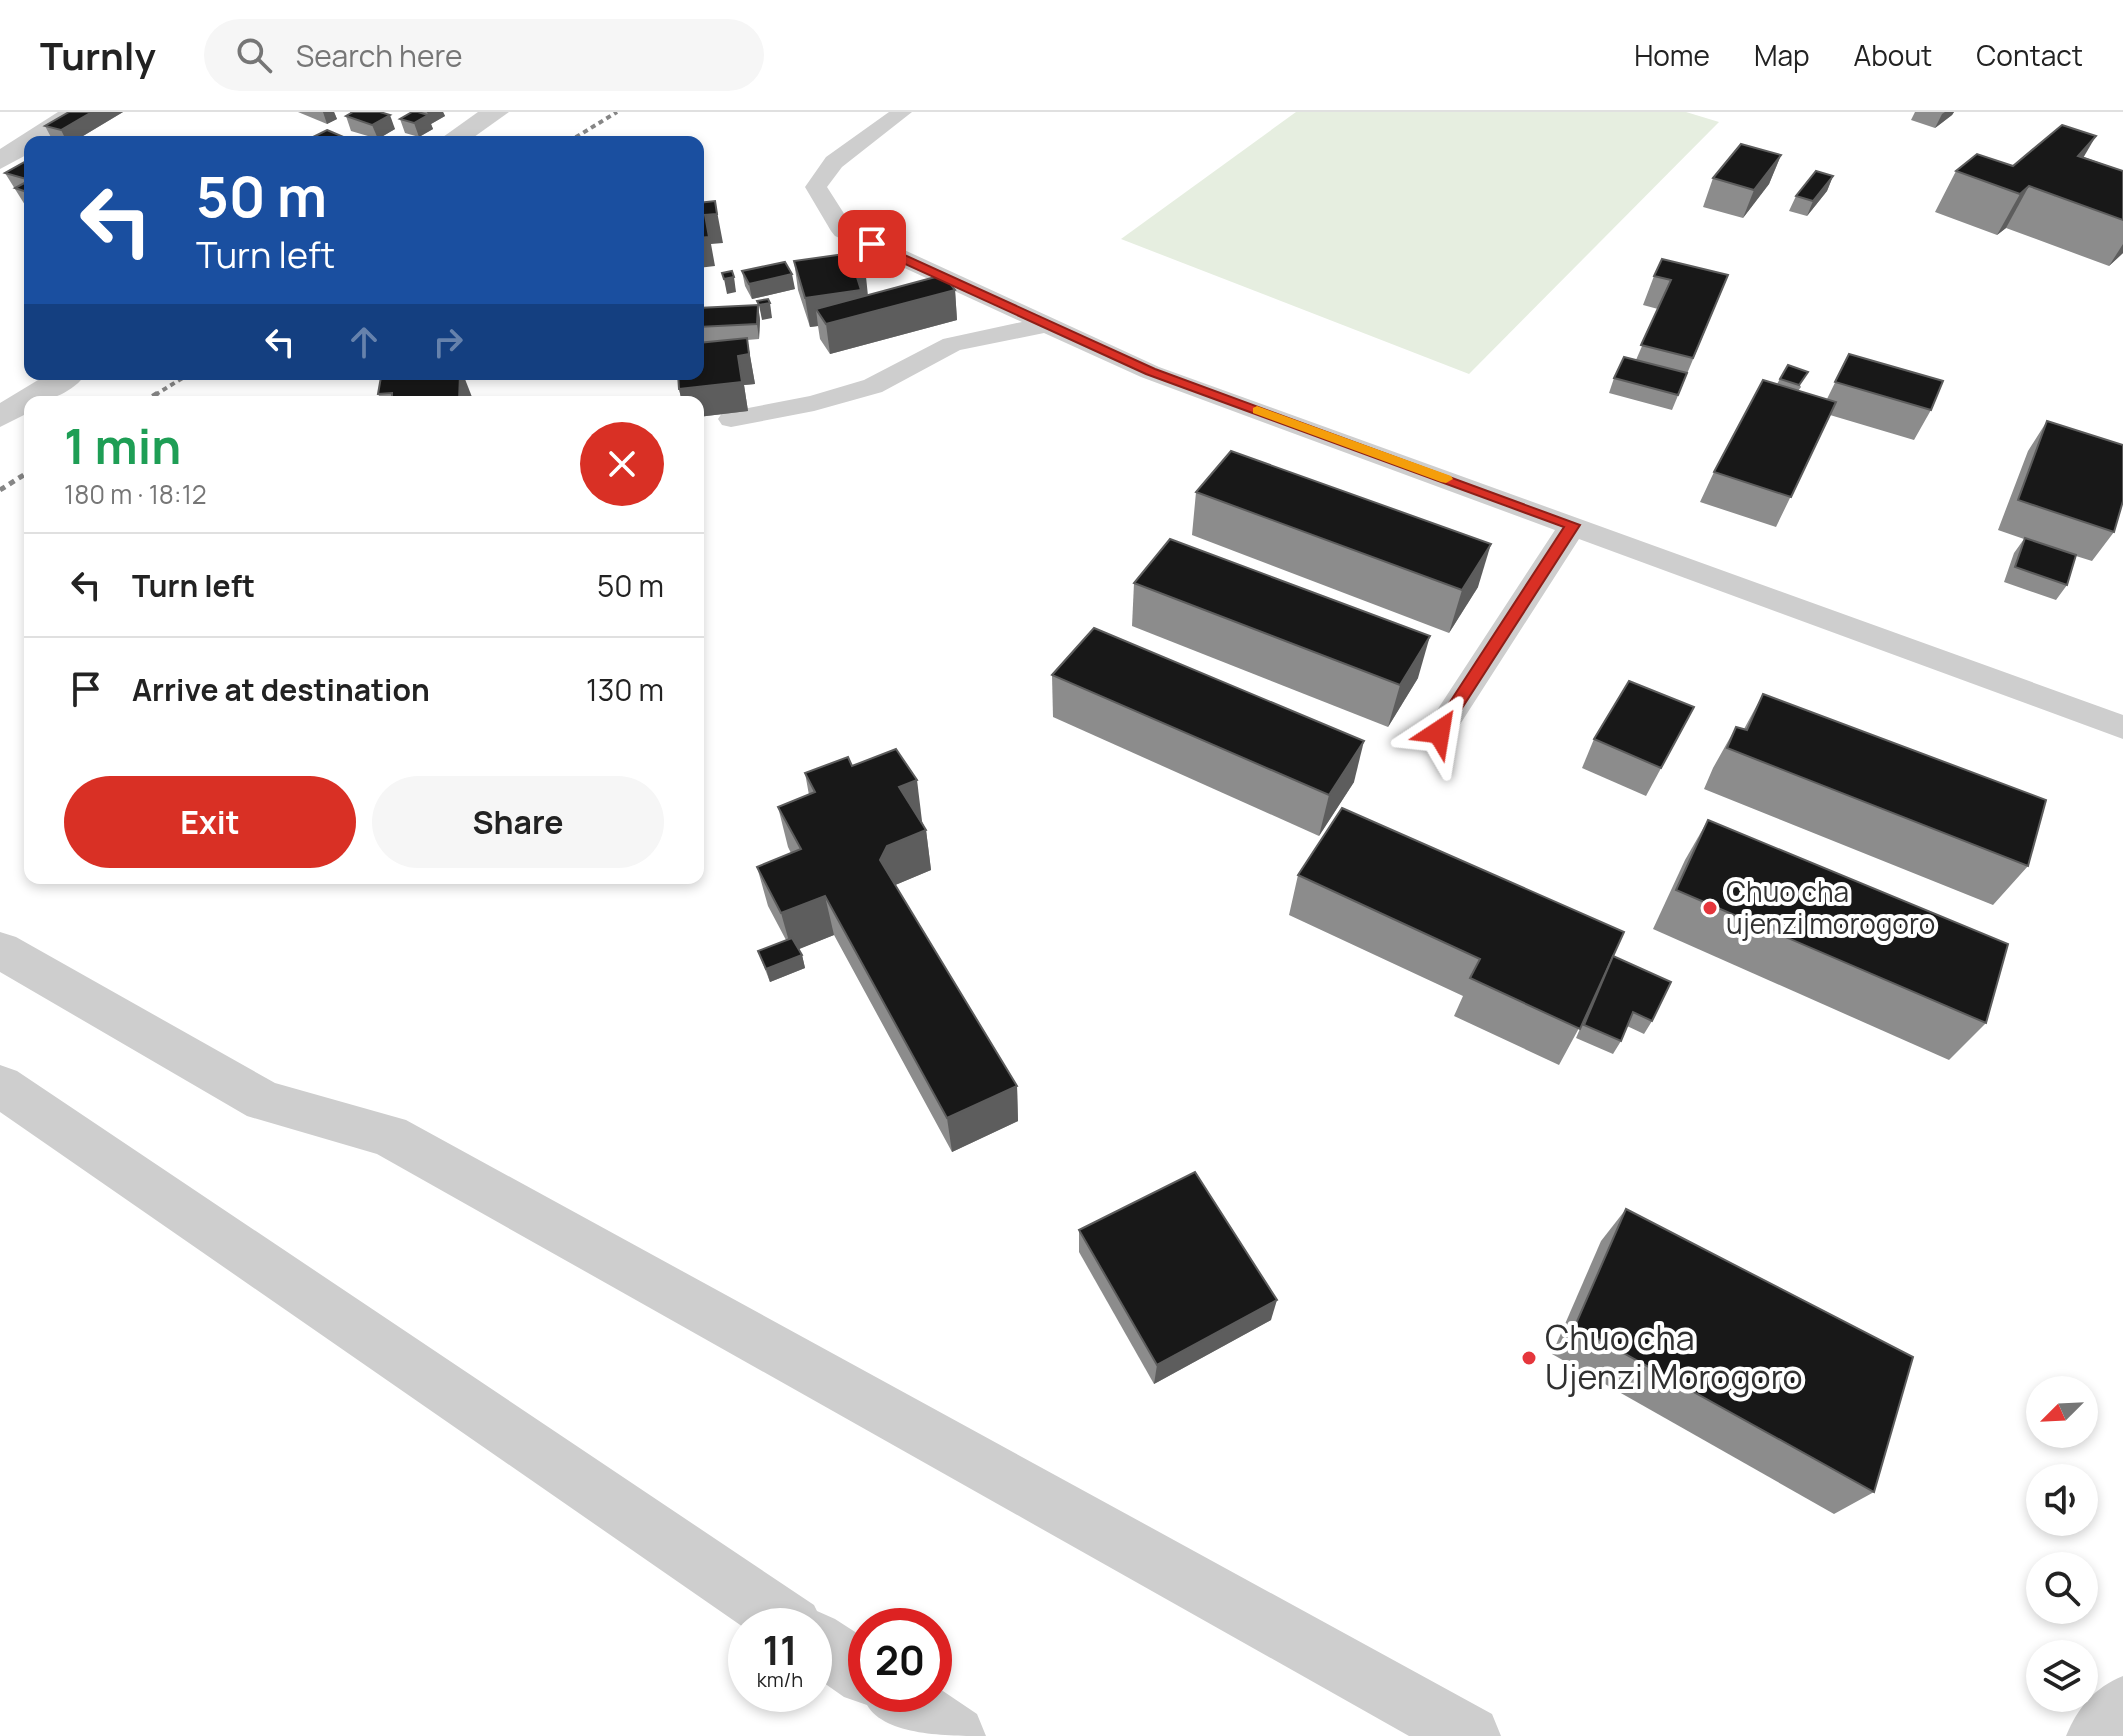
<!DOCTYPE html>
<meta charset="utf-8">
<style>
:root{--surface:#fff;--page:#f6f6f6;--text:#222;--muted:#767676;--line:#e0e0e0;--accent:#d93025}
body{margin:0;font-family:Manrope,sans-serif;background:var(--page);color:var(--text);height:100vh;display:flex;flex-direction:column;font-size:30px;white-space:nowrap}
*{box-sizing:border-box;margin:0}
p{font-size:26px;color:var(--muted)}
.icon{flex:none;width:44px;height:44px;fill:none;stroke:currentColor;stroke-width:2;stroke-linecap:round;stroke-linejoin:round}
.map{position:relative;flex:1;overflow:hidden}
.panel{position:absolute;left:24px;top:284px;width:680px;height:488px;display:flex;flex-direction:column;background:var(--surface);border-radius:16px;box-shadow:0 4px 12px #0003}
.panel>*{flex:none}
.banner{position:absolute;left:24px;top:24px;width:680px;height:244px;border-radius:16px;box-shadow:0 4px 12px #0003;background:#1a4fa0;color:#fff;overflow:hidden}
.needle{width:52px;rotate:246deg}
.controls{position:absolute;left:2026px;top:1264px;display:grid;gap:16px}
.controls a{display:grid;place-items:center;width:72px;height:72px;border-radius:50%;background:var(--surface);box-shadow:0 4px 12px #0003;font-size:40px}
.speed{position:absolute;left:728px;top:1496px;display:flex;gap:16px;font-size:40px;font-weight:700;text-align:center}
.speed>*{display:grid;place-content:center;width:104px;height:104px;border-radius:50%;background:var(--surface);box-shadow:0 4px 12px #0003;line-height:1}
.speed small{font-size:20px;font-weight:400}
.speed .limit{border:12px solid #d22;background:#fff;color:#111}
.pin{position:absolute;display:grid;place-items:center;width:68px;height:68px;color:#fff;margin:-34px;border-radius:16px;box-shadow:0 4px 12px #0006}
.me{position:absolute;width:88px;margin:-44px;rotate:33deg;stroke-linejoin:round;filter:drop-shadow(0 0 6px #0008)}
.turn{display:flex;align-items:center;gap:28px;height:168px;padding:0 40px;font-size:36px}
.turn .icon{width:104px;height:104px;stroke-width:2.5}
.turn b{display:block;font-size:56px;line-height:68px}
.lanes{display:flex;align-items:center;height:76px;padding:0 40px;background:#0003;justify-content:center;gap:40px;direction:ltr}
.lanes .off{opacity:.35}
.round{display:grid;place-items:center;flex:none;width:84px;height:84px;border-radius:42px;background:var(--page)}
.head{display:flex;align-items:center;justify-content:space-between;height:136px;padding:0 40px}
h1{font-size:48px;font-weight:700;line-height:60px;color:#1e9e55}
.primary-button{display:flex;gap:16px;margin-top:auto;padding:16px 40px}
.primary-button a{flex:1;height:92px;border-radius:48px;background:var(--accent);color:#fff;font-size:32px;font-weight:700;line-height:92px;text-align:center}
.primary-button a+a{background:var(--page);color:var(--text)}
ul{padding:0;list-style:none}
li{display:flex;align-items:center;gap:24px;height:104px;padding:0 40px;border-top:2px solid var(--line)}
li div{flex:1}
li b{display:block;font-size:30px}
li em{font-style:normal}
header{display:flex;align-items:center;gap:48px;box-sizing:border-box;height:112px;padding:0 40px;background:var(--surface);border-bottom:2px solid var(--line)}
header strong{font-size:38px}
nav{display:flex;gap:44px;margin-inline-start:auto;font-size:28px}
.search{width:560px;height:72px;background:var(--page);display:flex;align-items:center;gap:20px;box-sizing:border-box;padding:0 28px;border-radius:44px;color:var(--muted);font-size:30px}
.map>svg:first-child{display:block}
.green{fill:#e6eee0}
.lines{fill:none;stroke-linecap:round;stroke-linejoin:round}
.service{fill:#cecece;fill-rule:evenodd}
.minor{fill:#cecece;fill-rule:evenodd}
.tertiary{fill:#cecece;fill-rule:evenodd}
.rail-far1{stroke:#868686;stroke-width:4;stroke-dasharray:5 4;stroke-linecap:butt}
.rail{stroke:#868686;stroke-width:5;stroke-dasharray:6 5;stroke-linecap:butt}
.wall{fill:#8c8c8c}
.shaded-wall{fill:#5d5d5d}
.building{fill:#181818;stroke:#5d5d5d;stroke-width:2}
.route{fill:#d93025;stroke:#8d1f18;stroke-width:2}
.slow{fill:#f59e0b}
.poi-dot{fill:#e5363c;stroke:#fff;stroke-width:3}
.labels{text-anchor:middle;stroke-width:8;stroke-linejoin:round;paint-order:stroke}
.poi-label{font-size:28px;fill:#313131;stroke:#fff;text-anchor:start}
.near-poi-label{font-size:34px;fill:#313131;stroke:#fff;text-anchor:start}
</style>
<header>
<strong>Turnly</strong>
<div class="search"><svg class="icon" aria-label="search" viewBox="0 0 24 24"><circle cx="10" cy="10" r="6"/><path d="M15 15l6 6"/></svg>Search here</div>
<nav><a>Home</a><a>Map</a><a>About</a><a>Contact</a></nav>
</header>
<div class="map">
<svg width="2123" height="1624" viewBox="0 0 2123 1624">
<rect width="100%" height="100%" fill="#fff"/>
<!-- green -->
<path class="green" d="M 1296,0 L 1686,0 L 1719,10 L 1469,262 L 1121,127 Z"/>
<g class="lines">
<!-- service -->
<path class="service" d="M 889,0 L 912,0 L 842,55 L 827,75 L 852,114 L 1159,255 L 2123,603 L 2123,627 L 1579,427 L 1450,628 L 1439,632 L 1428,628 L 1423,620 L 1428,612 L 1555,418 L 1141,265 L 1044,221 L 960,238 L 882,280 L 814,299 L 731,315 L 722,313 L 718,307 L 722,301 L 810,284 L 864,268 L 943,227 L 1022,210 L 835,124 L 831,119 L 805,75 L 826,45 Z"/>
<!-- minor -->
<g class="minor">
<path d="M 58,0 L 88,0 L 47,30 L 30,30 L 30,41 L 0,57 L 0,37 Z"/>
<path d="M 478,0 L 509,0 L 467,30 L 436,30 Z"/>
<path d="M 48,262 L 86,262 C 74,279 50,290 30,290 L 30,300 L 0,315 L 0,291 Z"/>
<path d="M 0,820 L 16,825 L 275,971 L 406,1008 L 1492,1602 L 1501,1624 L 1409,1624 L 377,1042 L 247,1004 L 0,860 Z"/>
<path d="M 2123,1564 L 2123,1624 L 2066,1624 C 2078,1595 2094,1576 2123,1564 Z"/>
</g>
<!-- tertiary -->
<path class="tertiary" d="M 0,953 L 17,959 L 814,1493 L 817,1499 L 835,1507 L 866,1527 L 866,1582 L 934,1582 L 934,1573 L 977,1602 L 986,1624 C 948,1624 885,1624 867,1593 L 844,1585 L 814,1564 L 814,1514 L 746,1514 L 746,1517 L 0,1000 Z"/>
<!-- rail-far1 -->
<g class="rail-far1">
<path d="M 568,30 L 617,0"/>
<path d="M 155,283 L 189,262"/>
</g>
<!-- rail -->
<g class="rail">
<path d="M 143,290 L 158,281"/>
<path d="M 0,378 L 30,359"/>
</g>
</g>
<!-- wall -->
<g class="wall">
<path d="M 69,0 L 123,0 L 73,30 L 53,29 L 45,14 Z"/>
<path d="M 298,0 L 334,0 L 337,7 L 327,12 Z"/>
<path d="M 350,0 L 380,0 L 395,17 L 378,27 L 351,19 L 346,4 L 350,2 Z"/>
<path d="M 412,0 L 443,0 L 445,4 L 431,12 L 433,17 L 419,25 L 405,21 L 400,7 Z"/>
<path d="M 1915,0 L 1954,0 L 1952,3 L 1935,16 L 1911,8 Z"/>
<path d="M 1781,43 L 1769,72 L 1743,106 L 1703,95 L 1713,66 Z"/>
<path d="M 2084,45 L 2123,59 L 2123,141 L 2109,154 L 2006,116 L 1997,123 L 1935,100 L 1956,59 L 2013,54 Z"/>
<path d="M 30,47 L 30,101 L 5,61 Z"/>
<path d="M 1833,64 L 1827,79 L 1807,104 L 1789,99 L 1796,84 Z"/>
<path d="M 794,149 L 868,184 L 955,178 L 957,208 L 830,242 L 820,227 L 818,214 L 810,215 L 798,178 Z"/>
<path d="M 742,159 L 795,177 L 752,187 L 745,174 Z"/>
<path d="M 1728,163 L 1672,298 L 1609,281 L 1614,266 L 1636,248 L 1658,197 L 1643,193 L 1654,164 Z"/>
<path d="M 758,193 L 760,208 L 759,227 L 747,228 L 755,272 L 744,273 L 748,299 L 698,305 L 698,290 L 682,290 L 679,277 L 712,230 L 698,230 L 698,196 Z"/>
<path d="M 1849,242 L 1931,298 L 1914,328 L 1830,303 L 1776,415 L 1700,390 L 1714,360 L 1777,272 L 1788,253 L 1801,275 L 1798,279 L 1827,287 Z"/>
<path d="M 381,265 L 472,285 L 472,290 L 382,290 L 378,282 Z"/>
<path d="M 2047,309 L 2114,420 L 2092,449 L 2076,444 L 2067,473 L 2056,488 L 2004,470 L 2014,441 L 2024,427 L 1998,418 L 2028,339 Z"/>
<path d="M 1196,380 L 1478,475 L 1449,521 L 1192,423 Z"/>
<path d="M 1134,471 L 1418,566 L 1388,615 L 1132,514 Z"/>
<path d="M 1052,563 L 1354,670 L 1319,724 L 1053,605 Z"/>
<path d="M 1763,582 L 2028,754 L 1993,793 L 1704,677 L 1713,656 L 1736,615 L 1744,617 Z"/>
<path d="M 1694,595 L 1646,684 L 1582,656 L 1594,627 Z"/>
<path d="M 852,654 L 922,709 L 926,718 L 931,758 L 895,773 L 1017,974 L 1018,1009 L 952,1040 L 834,823 L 798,837 L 802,843 L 805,856 L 770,870 L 763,852 L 758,839 L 786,828 L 768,794 L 757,755 L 791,741 L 788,735 L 778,695 L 809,683 L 805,661 Z"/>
<path d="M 1708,708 L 1986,911 L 1949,948 L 1653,817 L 1685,748 Z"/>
<path d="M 1298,763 L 1613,844 L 1652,909 L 1644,922 L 1627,914 L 1621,929 L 1613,942 L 1576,926 L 1585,905 L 1559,953 L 1454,904 L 1463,884 L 1289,803 Z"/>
<path d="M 1626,1097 L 1874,1380 L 1834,1402 L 1552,1242 L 1601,1129 Z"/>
<path d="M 1079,1118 L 1271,1208 L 1154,1272 L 1079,1140 Z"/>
</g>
<!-- shaded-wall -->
<g class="shaded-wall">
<path d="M 92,0 L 123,0 L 73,30 L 67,30 L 61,18 Z"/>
<path d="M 323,0 L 334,0 L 337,7 L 327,12 Z"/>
<path d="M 427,0 L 443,0 L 445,4 L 431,12 L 433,17 L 419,25 L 414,11 L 428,3 Z"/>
<path d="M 1945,0 L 1954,0 L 1952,3 L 1935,16 L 1942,2 Z"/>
<path d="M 390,3 L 395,17 L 378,27 L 372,13 Z"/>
<path d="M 2096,24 L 2072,65 L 2054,85 L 2078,44 Z"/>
<path d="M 1781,43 L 1769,72 L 1743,106 L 1754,78 Z"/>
<path d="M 1833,64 L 1827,79 L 1807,104 L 1813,89 Z"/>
<path d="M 2029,74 L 2006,116 L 1997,123 L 2020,82 Z"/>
<path d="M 715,89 L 723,131 L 711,132 L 715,154 L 698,156 L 698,126 L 705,103 Z"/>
<path d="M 2123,132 L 2123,141 L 2109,154 Z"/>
<path d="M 865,155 L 868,184 L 955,178 L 957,208 L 830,242 L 826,212 L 816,197 L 818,214 L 810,215 L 805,186 L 854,156 Z"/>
<path d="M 792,162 L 795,177 L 752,187 L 749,172 Z"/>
<path d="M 734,165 L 736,180 L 727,182 L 724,167 Z"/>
<path d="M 770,191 L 772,206 L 762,208 L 759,193 Z"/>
<path d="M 758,193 L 760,208 L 759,227 L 757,212 Z"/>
<path d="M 747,226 L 755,272 L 744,273 L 748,299 L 698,305 L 698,290 L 682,290 L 679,277 L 738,244 Z"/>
<path d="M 460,262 L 463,262 L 472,285 L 472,290 L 459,290 Z"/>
<path d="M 1491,432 L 1478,475 L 1449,521 L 1462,478 Z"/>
<path d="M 1430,524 L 1418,566 L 1388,615 L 1400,573 Z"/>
<path d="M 1364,629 L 1354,670 L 1319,724 L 1329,683 Z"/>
<path d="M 917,668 L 922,709 L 905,716 L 899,675 Z"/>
<path d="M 926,718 L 931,758 L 893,774 L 880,748 L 887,734 Z"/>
<path d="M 825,784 L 834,823 L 792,840 L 781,801 Z"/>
<path d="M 802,843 L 805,856 L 770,870 L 766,857 Z"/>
<path d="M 1017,974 L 1018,1009 L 952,1040 L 947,1006 Z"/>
<path d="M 1277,1188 L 1271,1208 L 1154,1272 L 1157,1253 Z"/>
</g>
<!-- building -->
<g class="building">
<path d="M 69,0 L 92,0 L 61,18 L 45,14 Z"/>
<path d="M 353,0 L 380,0 L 390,3 L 372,13 L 346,4 Z"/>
<path d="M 412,0 L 418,0 L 428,3 L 414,11 L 400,7 Z"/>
<path d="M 2062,13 L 2096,24 L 2078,44 L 2123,59 L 2123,108 L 2029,74 L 2020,82 L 1956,59 L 1977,42 L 2013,54 Z"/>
<path d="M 327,18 L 346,26 L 338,30 L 303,30 Z"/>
<path d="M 1741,32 L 1781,43 L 1754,78 L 1713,66 Z"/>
<path d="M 30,47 L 30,81 L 15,76 L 30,68 L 5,61 Z"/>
<path d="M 1816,59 L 1833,64 L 1813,89 L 1796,84 Z"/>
<path d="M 715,89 L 717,102 L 705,103 L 709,125 L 698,126 L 698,91 Z"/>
<path d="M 859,140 L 865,155 L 854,156 L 861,178 L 805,186 L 794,149 Z"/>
<path d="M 1662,147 L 1728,163 L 1693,246 L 1641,233 L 1671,168 L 1654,164 Z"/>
<path d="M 785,150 L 792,162 L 749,172 L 742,159 Z"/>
<path d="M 732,159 L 734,165 L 724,167 L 722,161 Z"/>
<path d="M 943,163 L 955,178 L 826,212 L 816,197 Z"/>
<path d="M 768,187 L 770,191 L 759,193 L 757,189 Z"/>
<path d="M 758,193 L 757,212 L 698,215 L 698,196 Z"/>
<path d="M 747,226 L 749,242 L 738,244 L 742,270 L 679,277 L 678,262 L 698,262 L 698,231 Z"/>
<path d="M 1849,242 L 1943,269 L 1931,298 L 1835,270 Z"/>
<path d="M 1624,245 L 1687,261 L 1678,283 L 1614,266 Z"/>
<path d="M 1788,253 L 1808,260 L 1799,273 L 1780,267 Z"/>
<path d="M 404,262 L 460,262 L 459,290 L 392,290 L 392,281 L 378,282 L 381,265 Z"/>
<path d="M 1763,268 L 1836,290 L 1791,385 L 1714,360 Z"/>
<path d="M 2047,309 L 2123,333 L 2123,389 L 2114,420 L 2018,388 Z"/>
<path d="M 1231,339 L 1491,432 L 1462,478 L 1196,380 Z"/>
<path d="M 2025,426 L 2076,443 L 2067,473 L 2015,455 Z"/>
<path d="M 1170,427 L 1430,524 L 1400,573 L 1134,471 Z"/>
<path d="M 1094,516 L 1364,629 L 1329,683 L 1052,563 Z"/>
<path d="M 1629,569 L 1694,595 L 1661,656 L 1594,627 Z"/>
<path d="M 1763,582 L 2046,688 L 2028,754 L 1727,636 L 1736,615 L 1747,618 Z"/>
<path d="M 896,637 L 917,668 L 899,675 L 926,718 L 887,734 L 880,748 L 1017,974 L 947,1006 L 825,784 L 781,801 L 757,755 L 801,737 L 778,695 L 815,680 L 805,661 L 848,645 L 852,654 Z"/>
<path d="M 1342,696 L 1624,820 L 1580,917 L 1470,866 L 1480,847 L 1298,763 Z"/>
<path d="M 1708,708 L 2008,832 L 1986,911 L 1676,778 Z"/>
<path d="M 792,826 L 802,843 L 766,857 L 758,839 Z"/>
<path d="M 1613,844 L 1671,870 L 1652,909 L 1633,900 L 1621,929 L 1584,913 Z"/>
<path d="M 1195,1060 L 1277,1188 L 1157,1253 L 1079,1118 Z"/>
<path d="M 1626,1097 L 1913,1245 L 1874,1380 L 1575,1214 Z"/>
</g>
<!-- route -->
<path class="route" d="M 868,130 L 876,130 L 1155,257 L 1580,413 L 1444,624 L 1433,624 L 1430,620 L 1433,616 L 1564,415 L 1146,262 L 868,135 Z"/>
<!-- slow -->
<path class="slow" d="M 1257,294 L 1451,364 L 1453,367 L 1446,371 L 1441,370 L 1253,301 L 1253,296 Z"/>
<!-- markers -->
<g class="poi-dot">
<circle cx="1710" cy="796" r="8"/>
<circle cx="1529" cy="1246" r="8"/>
</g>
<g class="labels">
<!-- poi labels -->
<g class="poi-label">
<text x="1726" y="790">Chuo cha<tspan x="1726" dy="32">ujenzi morogoro</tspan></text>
</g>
<!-- near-poi labels -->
<g class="near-poi-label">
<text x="1545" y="1238">Chuo cha<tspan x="1545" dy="39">Ujenzi Morogoro</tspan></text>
</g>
</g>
</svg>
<div class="controls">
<a><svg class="needle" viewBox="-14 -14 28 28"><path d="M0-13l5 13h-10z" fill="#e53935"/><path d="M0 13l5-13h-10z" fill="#767676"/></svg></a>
<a><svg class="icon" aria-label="sound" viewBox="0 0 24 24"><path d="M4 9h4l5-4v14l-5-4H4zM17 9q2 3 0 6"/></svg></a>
<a><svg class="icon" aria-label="search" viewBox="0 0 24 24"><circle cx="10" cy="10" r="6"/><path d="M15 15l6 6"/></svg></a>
<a><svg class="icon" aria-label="layers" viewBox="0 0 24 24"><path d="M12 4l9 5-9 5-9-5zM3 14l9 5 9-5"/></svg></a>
</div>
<div class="speed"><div>11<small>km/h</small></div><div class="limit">20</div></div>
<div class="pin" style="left:872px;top:132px;background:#d93025"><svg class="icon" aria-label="arrive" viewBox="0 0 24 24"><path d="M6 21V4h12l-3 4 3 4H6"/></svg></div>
<svg class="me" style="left:1439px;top:620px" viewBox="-20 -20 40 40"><path d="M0-17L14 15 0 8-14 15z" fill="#d93025" stroke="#fff" stroke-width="4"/></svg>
<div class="banner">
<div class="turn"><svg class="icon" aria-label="left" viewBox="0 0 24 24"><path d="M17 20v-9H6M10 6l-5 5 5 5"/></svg><div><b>50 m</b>Turn left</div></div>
<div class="lanes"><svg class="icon" aria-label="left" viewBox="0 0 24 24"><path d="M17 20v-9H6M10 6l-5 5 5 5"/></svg><svg class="icon off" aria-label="ahead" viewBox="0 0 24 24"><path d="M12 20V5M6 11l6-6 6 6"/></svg><svg class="icon off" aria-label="right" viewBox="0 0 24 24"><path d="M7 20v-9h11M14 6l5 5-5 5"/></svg></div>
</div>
<section class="panel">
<div class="head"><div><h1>1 min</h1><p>180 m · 18:12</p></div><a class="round" style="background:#d93025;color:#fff"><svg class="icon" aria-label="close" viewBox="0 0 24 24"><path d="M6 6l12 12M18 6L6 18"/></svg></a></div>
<ul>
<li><svg class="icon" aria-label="left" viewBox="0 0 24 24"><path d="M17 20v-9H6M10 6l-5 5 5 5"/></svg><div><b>Turn left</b></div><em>50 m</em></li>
<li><svg class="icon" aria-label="arrive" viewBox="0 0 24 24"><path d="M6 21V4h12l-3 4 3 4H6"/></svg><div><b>Arrive at destination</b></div><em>130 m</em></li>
</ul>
<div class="primary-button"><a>Exit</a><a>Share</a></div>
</section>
</div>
